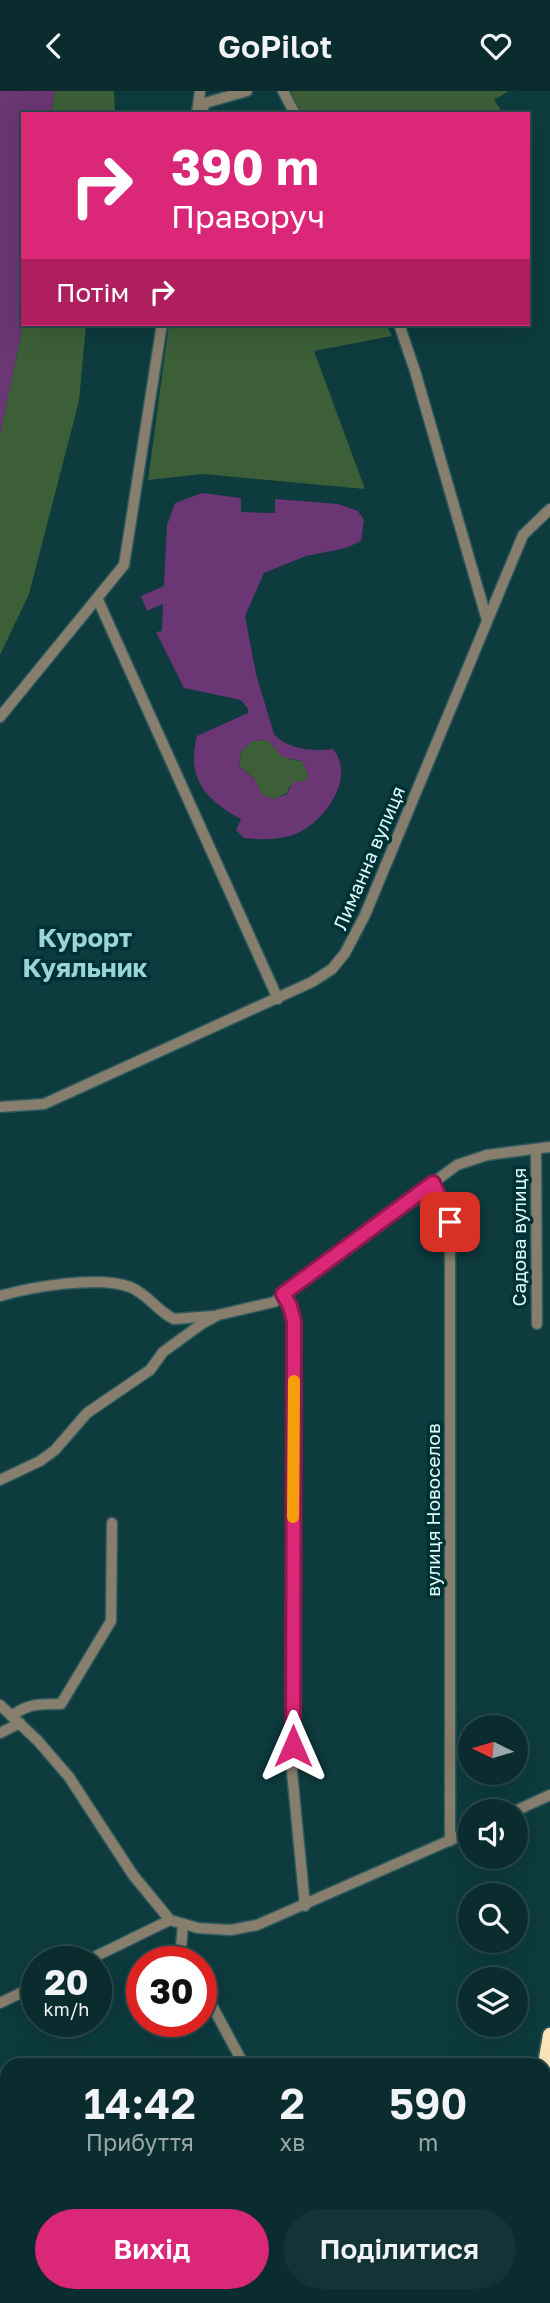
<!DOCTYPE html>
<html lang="uk">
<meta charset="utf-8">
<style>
:root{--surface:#0a2c2e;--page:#133436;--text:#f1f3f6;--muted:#99a7aa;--line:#2a484a;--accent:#db2777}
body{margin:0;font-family:"Golos Text",sans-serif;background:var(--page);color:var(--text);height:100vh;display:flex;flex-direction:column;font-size:26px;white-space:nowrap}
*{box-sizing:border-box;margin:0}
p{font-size:23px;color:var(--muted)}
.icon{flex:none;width:38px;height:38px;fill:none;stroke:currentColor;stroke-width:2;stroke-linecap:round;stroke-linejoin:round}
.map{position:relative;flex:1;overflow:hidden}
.sheet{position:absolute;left:0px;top:1967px;width:551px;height:245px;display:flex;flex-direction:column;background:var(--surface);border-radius:21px 21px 0 0;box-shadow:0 7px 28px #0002,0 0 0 2px var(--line)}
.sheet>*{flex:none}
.banner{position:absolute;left:21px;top:21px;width:509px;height:214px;border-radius:0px;box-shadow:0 7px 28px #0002,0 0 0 2px var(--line);background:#db2777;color:#fff;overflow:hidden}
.needle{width:46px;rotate:275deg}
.buttons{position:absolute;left:458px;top:1624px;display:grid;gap:14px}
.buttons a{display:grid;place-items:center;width:70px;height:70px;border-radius:50%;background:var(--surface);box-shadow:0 7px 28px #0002,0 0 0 2px var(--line);font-size:35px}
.speed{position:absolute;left:21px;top:1855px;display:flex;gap:14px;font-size:35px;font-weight:700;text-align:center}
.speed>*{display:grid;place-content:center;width:91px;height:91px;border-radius:50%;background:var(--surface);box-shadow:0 7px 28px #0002,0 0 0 2px var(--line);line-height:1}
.speed small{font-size:18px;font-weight:400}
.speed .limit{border:10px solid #d22;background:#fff;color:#111}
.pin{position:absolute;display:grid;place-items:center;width:60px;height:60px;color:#fff;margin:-30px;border-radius:14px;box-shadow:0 4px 10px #0006}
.me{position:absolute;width:77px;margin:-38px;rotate:0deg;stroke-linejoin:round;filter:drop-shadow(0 0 5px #0008)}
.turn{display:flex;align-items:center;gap:24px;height:147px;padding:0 35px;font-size:32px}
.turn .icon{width:91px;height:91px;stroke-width:2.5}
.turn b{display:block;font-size:49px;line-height:60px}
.then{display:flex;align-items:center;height:66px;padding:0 35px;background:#0003;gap:14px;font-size:26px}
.eta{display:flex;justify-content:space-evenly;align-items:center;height:119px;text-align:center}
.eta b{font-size:42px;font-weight:600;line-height:49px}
.primary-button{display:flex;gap:14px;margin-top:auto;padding:14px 35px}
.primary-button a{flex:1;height:80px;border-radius:42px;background:var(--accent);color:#fff;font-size:28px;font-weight:600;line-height:80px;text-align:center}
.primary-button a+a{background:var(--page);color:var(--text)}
header{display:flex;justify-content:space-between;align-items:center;height:91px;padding:0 35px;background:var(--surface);font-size:32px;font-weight:600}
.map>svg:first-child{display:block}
.green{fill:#3c5f38}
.water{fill:#6a3673;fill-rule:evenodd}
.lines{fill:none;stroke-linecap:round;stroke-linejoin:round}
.minor-casing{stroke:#2e5a5d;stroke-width:13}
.highway-casing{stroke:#2e5a5d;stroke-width:18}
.minor{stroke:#887e6d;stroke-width:10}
.highway{stroke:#fde5bb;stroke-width:14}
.route-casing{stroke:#8e194d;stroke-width:18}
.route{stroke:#db2777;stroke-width:12}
.slow{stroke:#f59e0b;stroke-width:12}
.labels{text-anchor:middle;stroke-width:7;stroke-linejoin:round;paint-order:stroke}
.street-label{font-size:19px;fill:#defbfd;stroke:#003134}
.district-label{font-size:26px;font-weight:bold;fill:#99d4d8;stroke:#003134}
</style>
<header><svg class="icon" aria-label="back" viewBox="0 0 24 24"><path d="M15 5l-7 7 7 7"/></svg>GoPilot<svg class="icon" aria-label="heart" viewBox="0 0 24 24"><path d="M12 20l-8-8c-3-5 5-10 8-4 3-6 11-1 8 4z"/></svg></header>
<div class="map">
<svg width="550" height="2212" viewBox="0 0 550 2212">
<rect width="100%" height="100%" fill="#0d3b3e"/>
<!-- green -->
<g class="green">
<path d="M 55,0 L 114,0 L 115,23 L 51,23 Z"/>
<path d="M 288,0 L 509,0 L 494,9 L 504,23 L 299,23 Z"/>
<path d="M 23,233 L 86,233 L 79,310 L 29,503 L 0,564 L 0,344 Z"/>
<path d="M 169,233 L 386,233 L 392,245 L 314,260 L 365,398 L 203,383 L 148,389 Z"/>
<path d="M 268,649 C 277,661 286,670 302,670 L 308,683 L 306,690 L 290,695 L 287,702 L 274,708 L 262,704 L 254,687 L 239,675 L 241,660 L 253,650 Z"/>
<path d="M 550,2021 L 550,2212 L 519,2212 L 520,2205 L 544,2205 L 544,2056 Z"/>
</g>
<!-- water -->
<g class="water">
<path d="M 0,0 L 55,0 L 51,23 L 23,23 L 23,233 L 0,344 Z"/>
<path d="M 202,402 L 241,407 L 241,421 L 275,422 L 275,408 L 338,413 L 358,420 L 364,429 L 361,450 L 346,457 L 306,465 L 264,482 L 245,525 L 256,583 L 274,643 C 286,658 315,661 333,658 C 356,686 326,729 298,742 C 282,749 261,749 244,747 L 236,739 L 241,728 C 205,709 186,687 197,645 L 248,622 L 248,618 L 241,609 L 184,597 L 156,541 L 162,540 L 163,513 L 147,520 L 141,505 L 164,495 L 167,434 L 175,412 ZM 268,649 L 282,666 L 302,670 L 308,683 L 306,690 L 293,691 L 287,703 L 274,708 L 262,704 L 256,689 L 239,675 L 241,660 L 253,650 Z"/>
</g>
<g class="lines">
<!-- minor casing -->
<g class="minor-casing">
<g id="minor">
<path d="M 283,0 L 295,23"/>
<path d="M 197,22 L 200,0"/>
<path d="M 201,23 L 205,12 L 247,0"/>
<path d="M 399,233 L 415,280 L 487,529"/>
<path d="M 98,509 L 278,908"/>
<path d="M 0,626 L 124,474 L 162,233"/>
<path d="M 0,1016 L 44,1013 L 312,891 L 332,878 L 345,862 L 365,824 L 523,444 L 550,418"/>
<path d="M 536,1058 L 537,1233"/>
<path d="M 433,1092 L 450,1131 L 450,1750"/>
<path d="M 283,1203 L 291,1215 L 294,1231 L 292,1681 L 305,1815"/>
<path d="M 0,1205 C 31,1196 99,1184 130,1196 C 148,1203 158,1221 174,1228 L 213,1225"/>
<path d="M 0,1389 L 40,1370 L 55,1359 L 87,1322 L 150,1279 L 163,1261 L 203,1232 L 218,1224 L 274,1211 L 457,1074 L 487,1064 L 550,1056"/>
<path d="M 0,1614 L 38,1650 L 69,1686 L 133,1784 L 170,1829 L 198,1837 L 231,1839 L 257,1834 L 471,1740"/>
<path d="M 12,1625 C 28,1612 42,1613 61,1613 L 111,1530 L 112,1432"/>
<path d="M 0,1642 L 20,1632"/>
<path d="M 515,1720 L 550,1704"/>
<path d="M 183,1833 L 181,1857 L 189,1871"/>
<path d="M 84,1871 L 170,1829"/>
<path d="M 201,1894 L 244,1974"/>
<path d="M 0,1912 L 37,1894"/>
<path d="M 0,2160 L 7,2157"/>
<path d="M 61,2205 L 65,2212"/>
<path d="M 181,2205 L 193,2212"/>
<path d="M 367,2205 L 369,2212"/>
</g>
</g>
<!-- highway casing -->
<g class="highway-casing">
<g id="highway">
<path d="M 544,1979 L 550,1944"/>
<path d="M 507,2212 L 508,2205"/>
</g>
</g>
<!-- minor -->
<use href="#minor" class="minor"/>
<!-- highway -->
<use href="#highway" class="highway"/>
</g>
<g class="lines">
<!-- route casing -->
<g class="route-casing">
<path id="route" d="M 293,1655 L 294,1231 L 290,1215 L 283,1203 L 433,1092 L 450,1131"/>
</g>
<!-- route -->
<use href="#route" class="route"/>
<!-- slow -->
<path class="slow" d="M 293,1426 L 294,1290"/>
</g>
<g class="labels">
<!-- street labels -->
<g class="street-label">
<text transform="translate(369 767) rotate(-67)" y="7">Лиманна вулиця</text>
<text transform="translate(519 1146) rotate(-90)" y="7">Садова вулиця</text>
<text transform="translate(433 1419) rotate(-90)" y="7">вулиця Новоселов</text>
</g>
<!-- district labels -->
<g class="district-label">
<text x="85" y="856">Курорт<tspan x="85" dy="30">Куяльник</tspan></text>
</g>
</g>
</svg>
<div class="buttons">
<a><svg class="needle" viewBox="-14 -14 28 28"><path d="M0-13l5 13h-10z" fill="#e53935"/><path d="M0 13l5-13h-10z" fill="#99a7aa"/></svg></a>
<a><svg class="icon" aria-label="sound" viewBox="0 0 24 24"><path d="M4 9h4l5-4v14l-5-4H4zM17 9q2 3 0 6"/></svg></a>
<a><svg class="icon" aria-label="search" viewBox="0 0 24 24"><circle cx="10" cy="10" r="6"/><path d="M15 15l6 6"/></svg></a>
<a><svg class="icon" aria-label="layers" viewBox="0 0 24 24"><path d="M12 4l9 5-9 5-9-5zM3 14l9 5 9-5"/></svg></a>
</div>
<div class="speed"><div>20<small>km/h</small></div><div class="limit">30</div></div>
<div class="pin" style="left:450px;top:1131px;background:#d93025"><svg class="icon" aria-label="arrive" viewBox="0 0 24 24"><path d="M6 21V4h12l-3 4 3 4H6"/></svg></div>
<svg class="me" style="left:293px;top:1655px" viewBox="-20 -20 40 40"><path d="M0-17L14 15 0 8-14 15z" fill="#db2777" stroke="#fff" stroke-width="4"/></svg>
<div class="banner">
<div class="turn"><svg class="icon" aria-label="right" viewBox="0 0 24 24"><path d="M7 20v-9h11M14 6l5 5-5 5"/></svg><div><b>390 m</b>Праворуч</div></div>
<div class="then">Потім<svg class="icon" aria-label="right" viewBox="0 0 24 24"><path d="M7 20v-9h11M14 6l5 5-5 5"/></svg></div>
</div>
<section class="sheet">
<div class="eta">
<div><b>14:42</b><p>Прибуття</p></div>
<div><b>2</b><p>хв</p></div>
<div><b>590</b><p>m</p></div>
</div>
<div class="primary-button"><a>Вихід</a><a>Поділитися</a></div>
</section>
</div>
